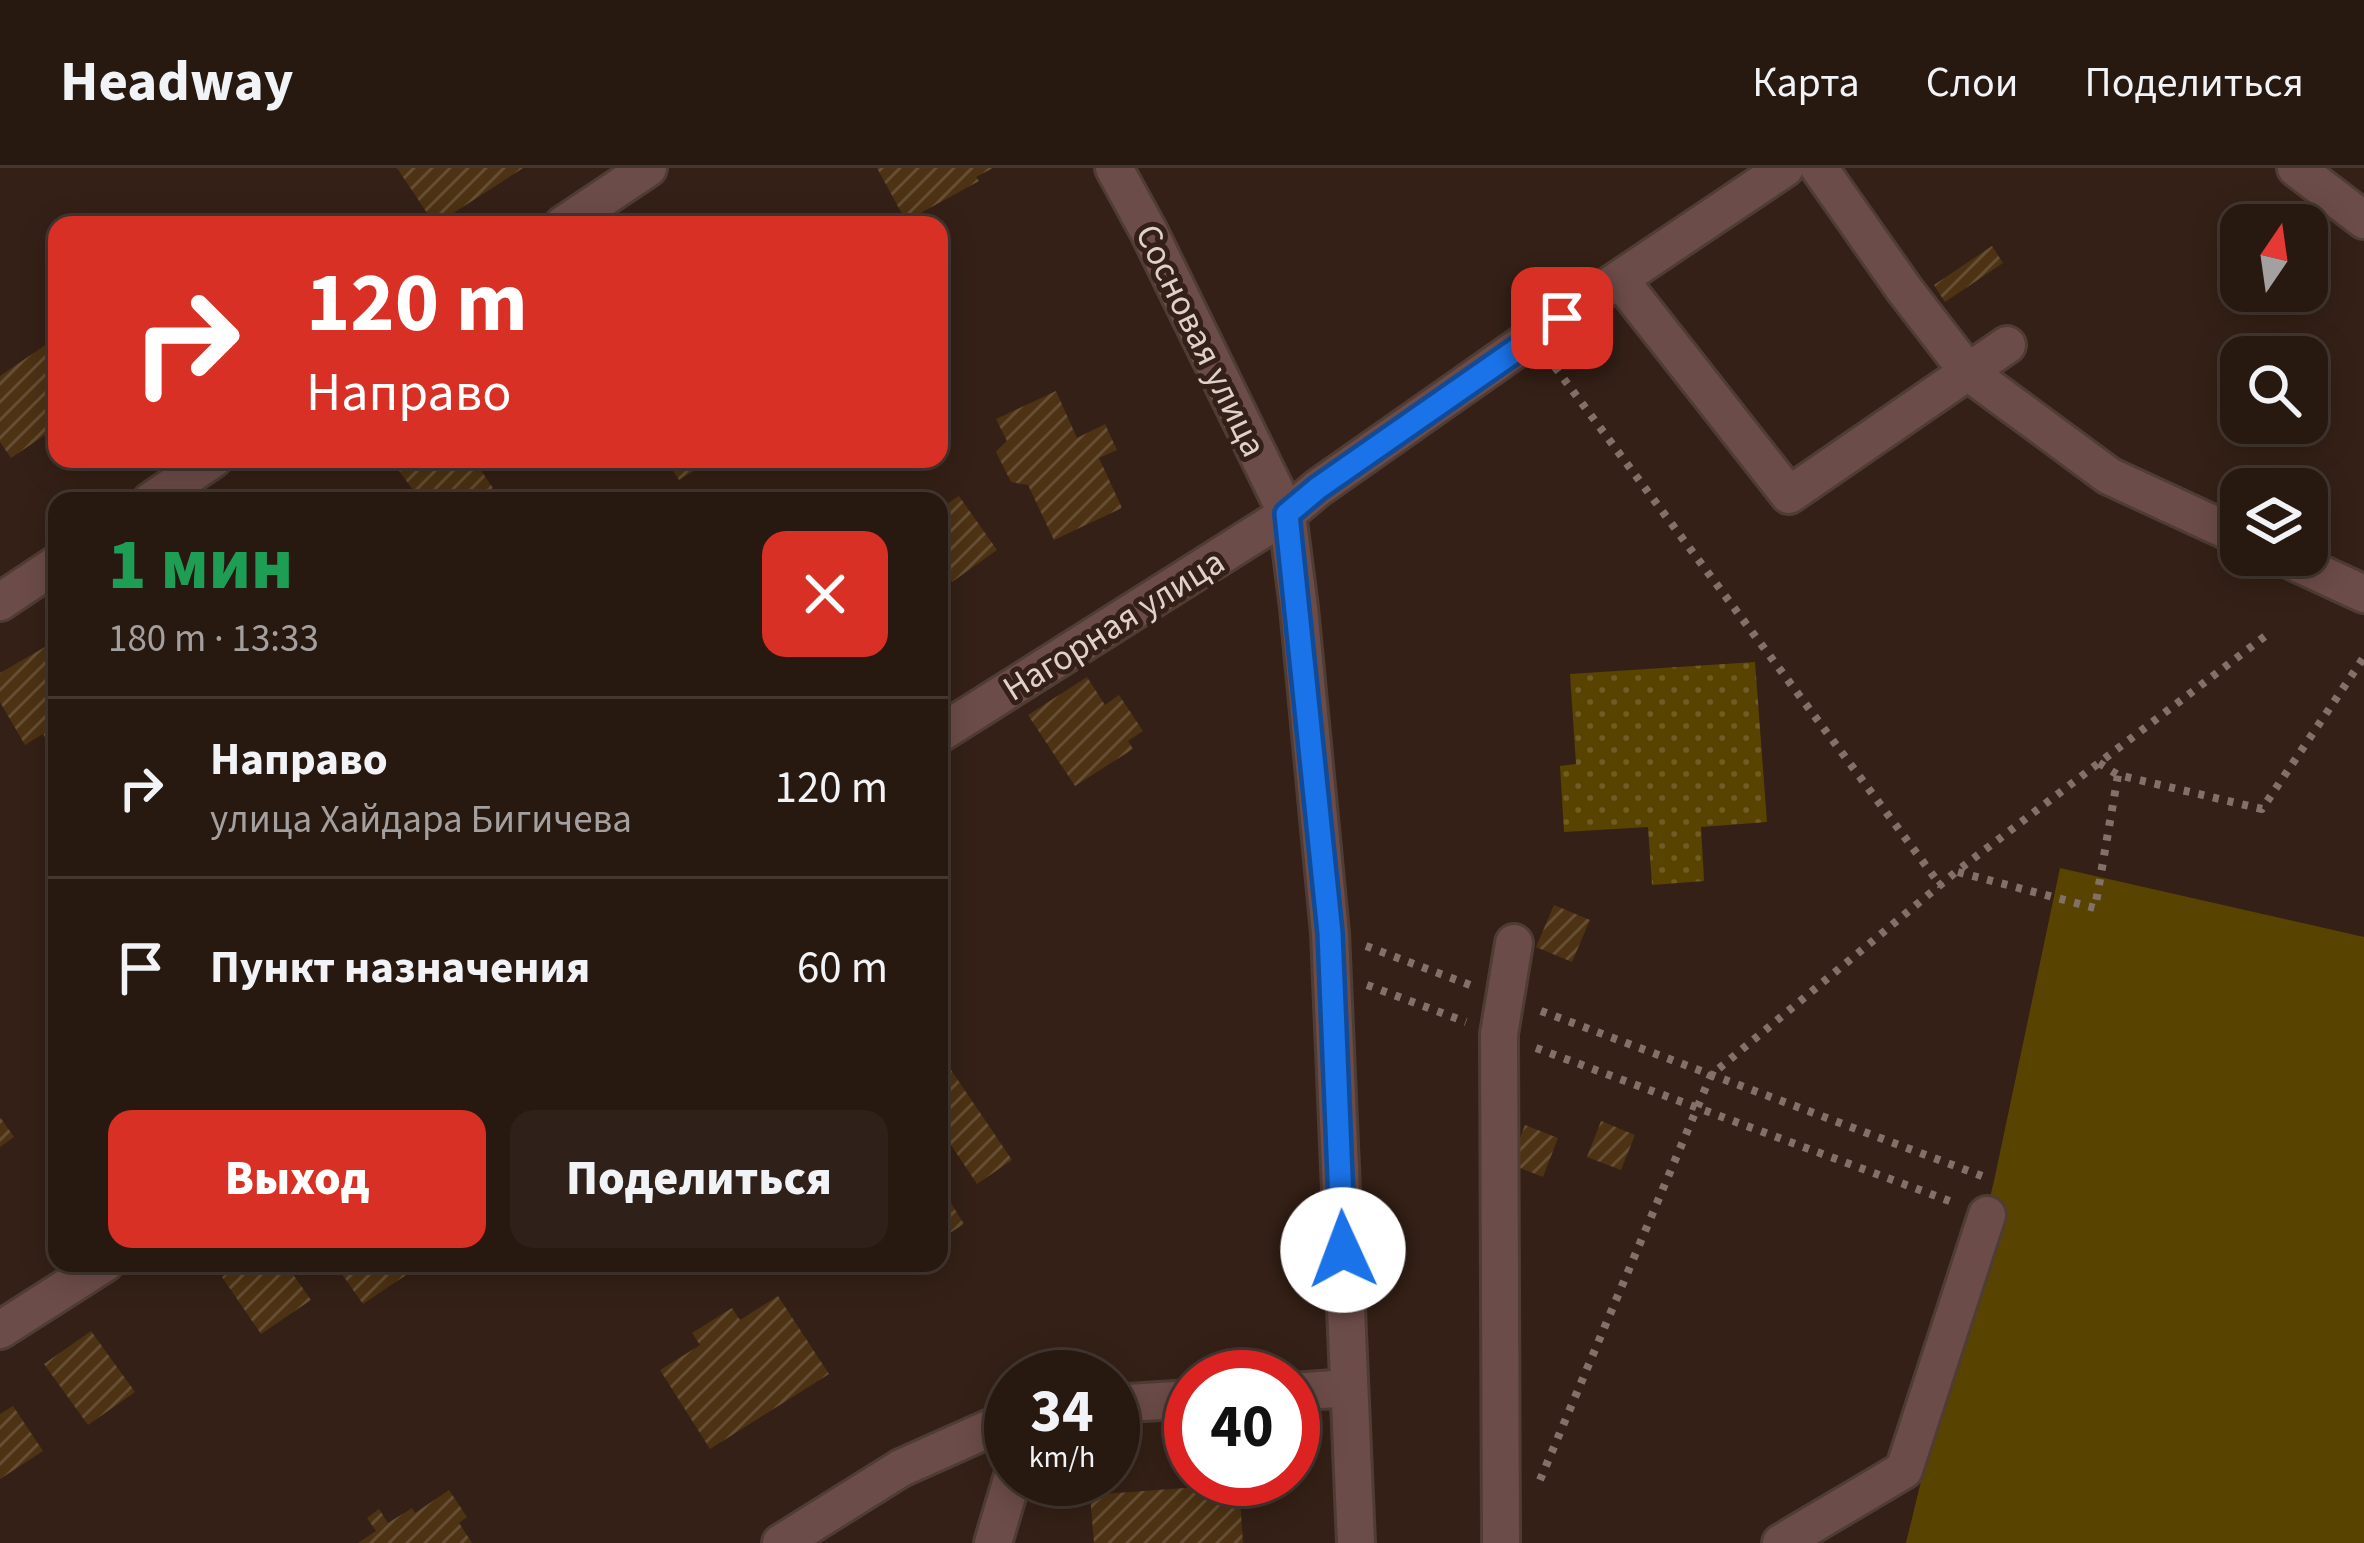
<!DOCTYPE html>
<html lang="ru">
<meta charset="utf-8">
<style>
:root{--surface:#271810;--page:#2f2119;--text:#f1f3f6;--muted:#a4a09f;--line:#433730;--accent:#d93025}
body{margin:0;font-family:"Source Sans 3",sans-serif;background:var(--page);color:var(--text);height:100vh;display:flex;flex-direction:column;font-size:45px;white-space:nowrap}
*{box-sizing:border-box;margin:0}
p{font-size:39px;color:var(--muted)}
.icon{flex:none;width:66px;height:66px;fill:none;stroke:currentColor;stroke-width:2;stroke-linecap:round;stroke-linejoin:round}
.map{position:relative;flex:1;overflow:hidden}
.details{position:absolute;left:48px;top:324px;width:900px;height:780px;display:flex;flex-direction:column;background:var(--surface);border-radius:24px;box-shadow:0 6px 30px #0003,0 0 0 3px var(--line)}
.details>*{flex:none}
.hud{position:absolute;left:48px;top:48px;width:900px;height:252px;border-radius:24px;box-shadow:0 6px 30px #0003,0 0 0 3px var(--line);background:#d93025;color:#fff;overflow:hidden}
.needle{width:78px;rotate:13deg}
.buttons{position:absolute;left:2220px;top:36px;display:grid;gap:24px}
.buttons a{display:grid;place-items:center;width:108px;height:108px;border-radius:24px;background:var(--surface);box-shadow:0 6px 30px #0003,0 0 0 3px var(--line);font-size:60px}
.speed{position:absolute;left:984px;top:1182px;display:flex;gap:24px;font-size:60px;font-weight:700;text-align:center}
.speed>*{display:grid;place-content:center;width:156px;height:156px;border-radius:50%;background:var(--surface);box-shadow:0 6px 30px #0003,0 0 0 3px var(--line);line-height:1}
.speed small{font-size:30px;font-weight:400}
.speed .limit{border:18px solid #d22;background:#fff;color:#111}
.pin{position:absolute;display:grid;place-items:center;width:102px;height:102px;color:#fff;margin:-51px;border-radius:24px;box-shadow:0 6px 18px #0006}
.me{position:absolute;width:132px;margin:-66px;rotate:358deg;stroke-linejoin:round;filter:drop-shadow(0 0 9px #0008)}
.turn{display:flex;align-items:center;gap:42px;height:252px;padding:0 60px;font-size:54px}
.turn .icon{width:156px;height:156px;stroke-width:2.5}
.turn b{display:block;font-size:84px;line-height:102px}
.round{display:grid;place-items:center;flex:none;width:126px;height:126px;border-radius:24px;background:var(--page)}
.headline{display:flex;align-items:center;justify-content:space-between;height:204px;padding:0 60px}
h1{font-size:72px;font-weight:800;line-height:90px;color:#1e9e55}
.primary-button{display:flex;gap:24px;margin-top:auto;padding:24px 60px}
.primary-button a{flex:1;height:138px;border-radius:24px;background:var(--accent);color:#fff;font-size:48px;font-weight:800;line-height:138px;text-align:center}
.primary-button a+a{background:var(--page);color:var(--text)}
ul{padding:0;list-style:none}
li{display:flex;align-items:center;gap:36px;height:180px;padding:0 60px;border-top:3px solid var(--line)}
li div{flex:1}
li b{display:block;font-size:45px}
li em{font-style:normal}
header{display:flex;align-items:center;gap:72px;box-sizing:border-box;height:168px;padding:0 60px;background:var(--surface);border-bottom:3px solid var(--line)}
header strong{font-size:57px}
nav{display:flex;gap:66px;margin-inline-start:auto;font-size:42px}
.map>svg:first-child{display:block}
.park{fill:url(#park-dots)}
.pitch{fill:#594301}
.building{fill:url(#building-hatch)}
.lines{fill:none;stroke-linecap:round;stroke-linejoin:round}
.minor-casing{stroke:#4f3c33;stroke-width:42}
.path{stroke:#837169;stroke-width:8;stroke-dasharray:6 9;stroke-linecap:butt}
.minor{stroke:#6c4c48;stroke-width:36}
.route-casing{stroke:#114b97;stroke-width:30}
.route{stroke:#1a73e8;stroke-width:21}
.labels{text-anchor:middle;stroke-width:10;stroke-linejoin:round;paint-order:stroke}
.street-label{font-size:36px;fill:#dfd0ca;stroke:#342016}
</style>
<header>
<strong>Headway</strong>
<nav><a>Карта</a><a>Слои</a><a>Поделиться</a></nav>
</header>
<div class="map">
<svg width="2364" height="1375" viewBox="0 0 2364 1375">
<defs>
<pattern id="park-dots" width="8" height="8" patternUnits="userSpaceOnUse" patternTransform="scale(3)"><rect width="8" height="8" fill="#594301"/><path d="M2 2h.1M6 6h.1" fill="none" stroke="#705d25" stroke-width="1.8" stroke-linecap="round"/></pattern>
<pattern id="building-hatch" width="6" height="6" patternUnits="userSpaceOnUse" patternTransform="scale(3)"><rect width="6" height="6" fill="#4d3213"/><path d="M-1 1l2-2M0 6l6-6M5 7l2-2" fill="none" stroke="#664f34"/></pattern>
</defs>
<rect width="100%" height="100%" fill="#342016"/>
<!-- park -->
<path class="park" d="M 1755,494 L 1767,654 L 1701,659 L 1704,713 L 1652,717 L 1648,659 L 1564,664 L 1560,598 L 1576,596 L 1570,506 Z"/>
<!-- pitch -->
<path class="pitch" d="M 2060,700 L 2364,769 L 2364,1375 L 1906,1375 L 1994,1013 Z"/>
<!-- building -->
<g class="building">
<path d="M 397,0 L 523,0 L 435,57 Z"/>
<path d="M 877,0 L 993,0 L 976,9 L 979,13 L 906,53 Z"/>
<path d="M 1992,78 L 2003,95 L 1945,134 L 1934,117 Z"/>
<path d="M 57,169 L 57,259 L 11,290 L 0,274 L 0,208 Z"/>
<path d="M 1056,223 L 1077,270 L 1105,256 L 1117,282 L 1099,290 L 1122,340 L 1054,372 L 1028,317 L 1011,314 L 996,284 L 1007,273 L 996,251 Z"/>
<path d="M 401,291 L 473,291 L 493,320 L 475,333 L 421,333 L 394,296 Z"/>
<path d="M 665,291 L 713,291 L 679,312 Z"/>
<path d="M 959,328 L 997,382 L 952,414 L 939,395 L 939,341 Z"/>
<path d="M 57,472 L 57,589 L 43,566 L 25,577 L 0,534 L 0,505 Z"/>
<path d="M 1087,509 L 1105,537 L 1119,527 L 1143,563 L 1128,573 L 1133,581 L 1075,618 L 1028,547 Z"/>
<path d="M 1554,737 L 1590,752 L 1572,794 L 1536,779 Z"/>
<path d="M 947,896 L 1012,992 L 977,1016 L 939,959 L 939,901 Z"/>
<path d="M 0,949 L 14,969 L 0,979 Z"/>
<path d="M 1601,953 L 1635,967 L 1621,1002 L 1587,989 Z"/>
<path d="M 1525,957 L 1558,970 L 1543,1009 L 1510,996 Z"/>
<path d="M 939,1016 L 964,1056 L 939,1072 Z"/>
<path d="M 242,1095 L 285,1095 L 311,1132 L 261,1166 L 222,1109 Z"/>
<path d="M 334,1095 L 424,1095 L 363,1136 Z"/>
<path d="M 778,1128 L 829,1206 L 710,1281 L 660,1202 L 700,1177 L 692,1165 L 732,1140 L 740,1152 Z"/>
<path d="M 91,1163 L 135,1224 L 88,1257 L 44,1196 Z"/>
<path d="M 13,1238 L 43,1283 L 0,1311 L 0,1246 Z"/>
<path d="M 1239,1316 L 1243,1375 L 1094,1375 L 1090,1327 Z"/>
<path d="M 449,1322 L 467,1349 L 459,1355 L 472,1375 L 358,1375 L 376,1363 L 367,1350 L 379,1341 L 388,1355 L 412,1340 L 415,1345 Z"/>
</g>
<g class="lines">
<!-- minor casing -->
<g class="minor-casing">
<g id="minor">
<path d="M 1114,0 L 1149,64 L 1287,346 L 1299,440 L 1330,765 L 1356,1375"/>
<path d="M 1819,0 L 1904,121 L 1968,204 L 2109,308 L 2241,369"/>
<path d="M 2296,0 L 2364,52"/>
<path d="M 563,57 L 648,0"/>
<path d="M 1620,112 L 1789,327 L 2007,177"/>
<path d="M 151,333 L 213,291"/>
<path d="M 2280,387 L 2364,426"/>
<path d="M 0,434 L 57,396"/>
<path d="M 939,566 L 1287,346 L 1318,320 L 1533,169 L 1785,0"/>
<path d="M 0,1162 L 105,1095"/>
<path d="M 1293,1224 L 1348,1220"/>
<path d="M 1113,1236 L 1191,1231"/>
<path d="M 781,1375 L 901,1300 L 1011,1251"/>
<path d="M 993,1375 L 1012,1311"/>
<path d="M 1501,1375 L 1499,866 L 1514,775"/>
<path d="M 1781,1375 L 1904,1302 L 1987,1047"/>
</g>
</g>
<!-- path -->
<g class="path">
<path d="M 1555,199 L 1941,718"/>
<path d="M 2099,595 L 2118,607 L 2262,641 L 2364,489"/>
<path d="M 1958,704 L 2095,740 L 2118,607"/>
<path d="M 1366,778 L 1470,817"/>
<path d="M 1367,817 L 1466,854"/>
<path d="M 1541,843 L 1982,1008"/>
<path d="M 1536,880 L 1955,1035"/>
<path d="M 1540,1312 L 1711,907 L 1957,703 L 2268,466"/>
</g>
<!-- minor -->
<use href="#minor" class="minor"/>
</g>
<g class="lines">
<!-- route casing -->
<g class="route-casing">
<path id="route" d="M 1343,1082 L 1330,765 L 1287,346 L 1318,320 L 1562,150"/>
</g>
<!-- route -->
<use href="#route" class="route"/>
</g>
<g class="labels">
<!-- street labels -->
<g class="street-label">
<text transform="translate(1202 172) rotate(64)" y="13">Сосновая улица</text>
<text transform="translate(1113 456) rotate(-32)" y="13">Нагорная улица</text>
</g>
</g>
</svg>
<div class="buttons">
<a><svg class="needle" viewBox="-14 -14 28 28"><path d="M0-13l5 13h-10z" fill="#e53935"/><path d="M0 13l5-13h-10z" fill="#a4a09f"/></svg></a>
<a><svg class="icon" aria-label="search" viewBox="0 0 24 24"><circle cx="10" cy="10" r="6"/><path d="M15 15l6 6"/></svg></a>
<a><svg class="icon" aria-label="layers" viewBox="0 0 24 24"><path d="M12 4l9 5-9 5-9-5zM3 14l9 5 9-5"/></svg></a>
</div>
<div class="speed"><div>34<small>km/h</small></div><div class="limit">40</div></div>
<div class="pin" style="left:1562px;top:150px;background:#d93025"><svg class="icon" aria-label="arrive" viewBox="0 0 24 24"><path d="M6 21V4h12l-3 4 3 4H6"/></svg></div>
<svg class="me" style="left:1343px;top:1082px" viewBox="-20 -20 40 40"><circle r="19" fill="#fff"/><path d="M0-13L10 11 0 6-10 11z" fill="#1a73e8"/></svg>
<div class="hud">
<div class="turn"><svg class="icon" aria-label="right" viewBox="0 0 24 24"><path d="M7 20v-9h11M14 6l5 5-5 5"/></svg><div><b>120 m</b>Направо</div></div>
</div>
<section class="details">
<div class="headline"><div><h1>1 мин</h1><p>180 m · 13:33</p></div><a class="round" style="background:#d93025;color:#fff"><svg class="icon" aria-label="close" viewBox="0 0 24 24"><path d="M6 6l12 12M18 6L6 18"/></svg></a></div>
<ul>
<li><svg class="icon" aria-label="right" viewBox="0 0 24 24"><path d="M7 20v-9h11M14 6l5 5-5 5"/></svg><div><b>Направо</b><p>улица Хайдара Бигичева</p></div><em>120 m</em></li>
<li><svg class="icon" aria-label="arrive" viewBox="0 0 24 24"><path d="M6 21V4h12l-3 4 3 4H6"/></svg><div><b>Пункт назначения</b></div><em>60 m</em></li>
</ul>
<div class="primary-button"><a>Выход</a><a>Поделиться</a></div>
</section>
</div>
